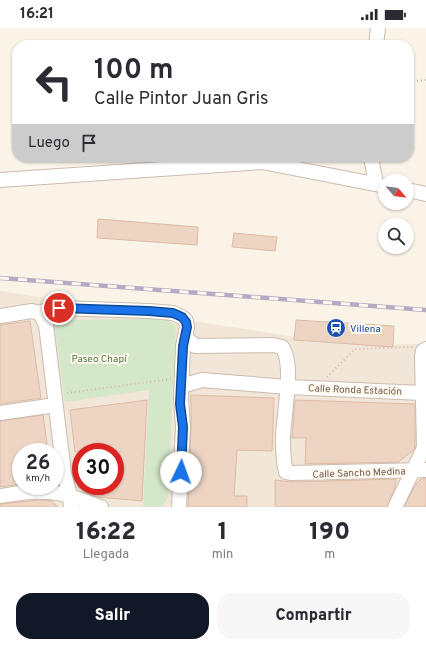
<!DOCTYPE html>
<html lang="es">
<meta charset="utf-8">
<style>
:root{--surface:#fff;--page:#f7f7f7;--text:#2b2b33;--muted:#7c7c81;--accent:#111827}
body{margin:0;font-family:Overpass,sans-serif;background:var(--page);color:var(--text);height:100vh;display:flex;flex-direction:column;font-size:15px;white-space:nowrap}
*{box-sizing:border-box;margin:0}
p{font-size:13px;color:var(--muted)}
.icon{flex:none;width:22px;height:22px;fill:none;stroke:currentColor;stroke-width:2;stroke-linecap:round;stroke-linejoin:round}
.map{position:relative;height:479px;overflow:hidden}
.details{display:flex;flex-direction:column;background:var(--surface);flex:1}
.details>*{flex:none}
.top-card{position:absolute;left:12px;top:12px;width:402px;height:122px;border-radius:16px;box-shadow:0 1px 3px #0004;background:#fff;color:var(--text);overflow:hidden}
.needle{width:26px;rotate:119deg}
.fabs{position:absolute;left:378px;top:146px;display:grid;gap:8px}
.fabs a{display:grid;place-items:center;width:36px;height:36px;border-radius:50%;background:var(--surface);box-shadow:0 1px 3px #0004;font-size:20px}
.speed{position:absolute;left:12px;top:415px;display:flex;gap:8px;font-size:20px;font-weight:700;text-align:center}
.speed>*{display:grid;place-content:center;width:52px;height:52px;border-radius:50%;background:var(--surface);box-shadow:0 1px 3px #0004;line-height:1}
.speed small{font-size:10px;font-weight:400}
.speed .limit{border:6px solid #d22;background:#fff;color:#111}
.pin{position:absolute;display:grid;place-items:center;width:34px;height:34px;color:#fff;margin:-17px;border:2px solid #fff;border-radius:50%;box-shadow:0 1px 4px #0007}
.me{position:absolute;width:44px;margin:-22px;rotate:3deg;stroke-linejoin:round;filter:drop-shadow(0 0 3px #0008)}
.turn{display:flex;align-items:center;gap:14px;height:84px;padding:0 16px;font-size:18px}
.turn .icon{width:52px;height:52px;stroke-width:2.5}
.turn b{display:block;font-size:28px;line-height:34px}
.then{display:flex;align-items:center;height:38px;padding:0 16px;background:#0003;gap:8px;font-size:15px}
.eta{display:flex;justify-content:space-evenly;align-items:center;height:68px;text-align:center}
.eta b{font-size:24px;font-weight:800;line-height:28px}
.primary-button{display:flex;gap:8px;margin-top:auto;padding:8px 16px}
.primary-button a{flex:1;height:46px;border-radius:16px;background:var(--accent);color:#fff;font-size:16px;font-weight:800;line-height:46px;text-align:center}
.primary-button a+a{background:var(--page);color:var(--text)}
.status{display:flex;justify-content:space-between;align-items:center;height:28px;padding:0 20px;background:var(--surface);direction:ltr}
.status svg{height:11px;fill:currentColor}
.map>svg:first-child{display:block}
.residential{fill:#f1e6d8;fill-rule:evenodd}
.green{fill:#d4e7c8}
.building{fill:#edd4c3;stroke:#debba5}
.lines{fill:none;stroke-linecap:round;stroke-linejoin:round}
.minor-casing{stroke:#cbbcaf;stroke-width:16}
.path{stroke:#d2b8a6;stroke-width:2;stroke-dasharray:1 3;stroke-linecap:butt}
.minor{stroke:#fff;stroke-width:14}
.rail-casing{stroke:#b7a8c3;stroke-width:4.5}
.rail{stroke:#fdf8ee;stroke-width:3;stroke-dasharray:9;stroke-linecap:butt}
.route-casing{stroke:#114b97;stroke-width:10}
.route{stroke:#1a73e8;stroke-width:7}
.labels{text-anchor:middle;stroke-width:4;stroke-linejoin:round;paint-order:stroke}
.transit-label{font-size:10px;fill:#164399;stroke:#fdf8ee;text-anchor:start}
.park-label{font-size:10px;fill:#557748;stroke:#fdf8ee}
.street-label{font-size:10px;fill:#725c4f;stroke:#fdf8ee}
</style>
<div class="status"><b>16:21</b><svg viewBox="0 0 49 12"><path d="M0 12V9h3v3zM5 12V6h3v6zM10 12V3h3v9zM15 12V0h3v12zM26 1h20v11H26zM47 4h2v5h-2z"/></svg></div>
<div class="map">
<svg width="426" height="479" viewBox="0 0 426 479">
<rect width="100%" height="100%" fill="#faf4e8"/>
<!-- residential -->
<path class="residential" d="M 0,263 L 347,317 L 426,316 L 426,479 L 0,479 ZM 21,424 L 55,424 L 55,458 L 21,458 ZM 81,424 L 115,424 L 115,458 L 81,458 Z"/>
<!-- green -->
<path class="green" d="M 158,291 L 169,292 L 176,298 L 168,469 L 162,479 L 143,479 L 149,362 L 65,374 L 54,292 Z"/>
<!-- building -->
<g class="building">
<path d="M 98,191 L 198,199 L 197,217 L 97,210 Z"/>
<path d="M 234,205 L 277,209 L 275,223 L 232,219 Z"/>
<path d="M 296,292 L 394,298 L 393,319 L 294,312 Z"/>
<path d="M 30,293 L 41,370 L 0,376 L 0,297 Z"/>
<path d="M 191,367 L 274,370 L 272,423 L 237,422 L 234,468 L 247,468 L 247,479 L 188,479 L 191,399 Z"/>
<path d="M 147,372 L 142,473 L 98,469 L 87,465 L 77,458 L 115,458 L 115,424 L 75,424 L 70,382 Z"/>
<path d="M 295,372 L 415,376 L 415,417 L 414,422 L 398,434 L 305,436 L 306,410 L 292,410 Z"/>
<path d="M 43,387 L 48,424 L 21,424 L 21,456 L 0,459 L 0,393 Z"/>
<path d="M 426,450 L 426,479 L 404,479 L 416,456 L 421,451 Z"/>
<path d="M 396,451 L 395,460 L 387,479 L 275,479 L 275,452 L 292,454 Z"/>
<path d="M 39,472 L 52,473 L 58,479 L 0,479 L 0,476 Z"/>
</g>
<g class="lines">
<!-- minor casing -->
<g class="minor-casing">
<g id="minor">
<path d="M 376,17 L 378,0"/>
<path d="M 371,129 L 376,156"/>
<path d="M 0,152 L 262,134 L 385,158"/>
<path d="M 407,162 L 426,166"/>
<path d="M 40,285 L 46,297 L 64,445 L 70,468 L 71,479"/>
<path d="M 0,288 L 32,283 L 40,285 L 49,281 L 59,280 L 149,283 L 173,285 L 182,289 L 186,293 L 187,299 L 183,318 L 181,370 L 183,399 L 179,479"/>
<path d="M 185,309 L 195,318 L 273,317 L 282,319 C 295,336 283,388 283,411 C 283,422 283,433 286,444 L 292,445 L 426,442"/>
<path d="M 182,358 L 202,352 L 288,359 L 422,365"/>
<path d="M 0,385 L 55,377"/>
<path d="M 0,468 C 21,465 42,461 62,466 C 75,469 88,475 101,479"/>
<path d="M 395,479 L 422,424 L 424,419 L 422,328 L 423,323 L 426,321"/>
</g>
</g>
<!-- path -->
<g class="path">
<path d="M 409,54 L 426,52"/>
<path d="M 327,349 L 355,321 L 413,319"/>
<path d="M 67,365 L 171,351"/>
</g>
<!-- minor -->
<use href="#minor" class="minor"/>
<!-- rail casing -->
<g class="rail-casing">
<path id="rail" d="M 0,250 L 426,282"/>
</g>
<!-- rail -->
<use href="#rail" class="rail"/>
</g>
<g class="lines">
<!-- route casing -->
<g class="route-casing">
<path id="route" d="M 59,280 L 149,283 L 173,285 L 182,289 L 186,294 L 187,299 L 183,318 L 180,376 L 183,399 L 181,444"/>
</g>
<!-- route -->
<use href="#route" class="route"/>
</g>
<!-- icons -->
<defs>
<g id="station-disc" transform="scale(1)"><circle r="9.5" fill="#1a4fb4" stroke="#fdf8ee"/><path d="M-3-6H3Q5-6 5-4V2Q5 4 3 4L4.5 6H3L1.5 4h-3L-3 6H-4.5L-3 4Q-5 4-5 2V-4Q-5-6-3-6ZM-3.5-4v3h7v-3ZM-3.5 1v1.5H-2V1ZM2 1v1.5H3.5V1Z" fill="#fff"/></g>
</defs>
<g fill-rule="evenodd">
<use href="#station-disc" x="336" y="300"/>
</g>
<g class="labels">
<!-- transit labels -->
<g class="transit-label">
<text x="350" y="304">Villena</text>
</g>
<!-- park labels -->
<g class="park-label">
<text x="99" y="334">Paseo Chapí</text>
</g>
<!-- street labels -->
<g class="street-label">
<text transform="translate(355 361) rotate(2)" y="4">Calle Ronda Estación</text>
<text transform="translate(359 444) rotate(-2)" y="4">Calle Sancho Medina</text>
</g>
</g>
</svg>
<div class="fabs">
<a><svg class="needle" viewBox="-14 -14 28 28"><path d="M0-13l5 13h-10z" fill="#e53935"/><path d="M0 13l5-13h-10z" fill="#7c7c81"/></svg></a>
<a><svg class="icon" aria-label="search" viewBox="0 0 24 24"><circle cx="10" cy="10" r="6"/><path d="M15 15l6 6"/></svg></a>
</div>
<div class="speed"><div>26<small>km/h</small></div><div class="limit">30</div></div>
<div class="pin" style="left:59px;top:280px;background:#d93025"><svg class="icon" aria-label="arrive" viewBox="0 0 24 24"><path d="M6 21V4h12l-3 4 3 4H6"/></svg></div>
<svg class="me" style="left:181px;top:444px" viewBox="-20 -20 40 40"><circle r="19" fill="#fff"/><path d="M0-13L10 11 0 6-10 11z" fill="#1a73e8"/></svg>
<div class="top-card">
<div class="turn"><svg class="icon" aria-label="left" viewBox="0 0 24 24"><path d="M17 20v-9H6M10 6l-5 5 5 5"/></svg><div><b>100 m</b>Calle Pintor Juan Gris</div></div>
<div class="then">Luego<svg class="icon" aria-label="arrive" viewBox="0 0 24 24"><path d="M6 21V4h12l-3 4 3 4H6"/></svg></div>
</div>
</div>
<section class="details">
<div class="eta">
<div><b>16:22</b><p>Llegada</p></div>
<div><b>1</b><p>min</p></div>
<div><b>190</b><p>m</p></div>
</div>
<div class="primary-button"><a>Salir</a><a>Compartir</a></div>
</section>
